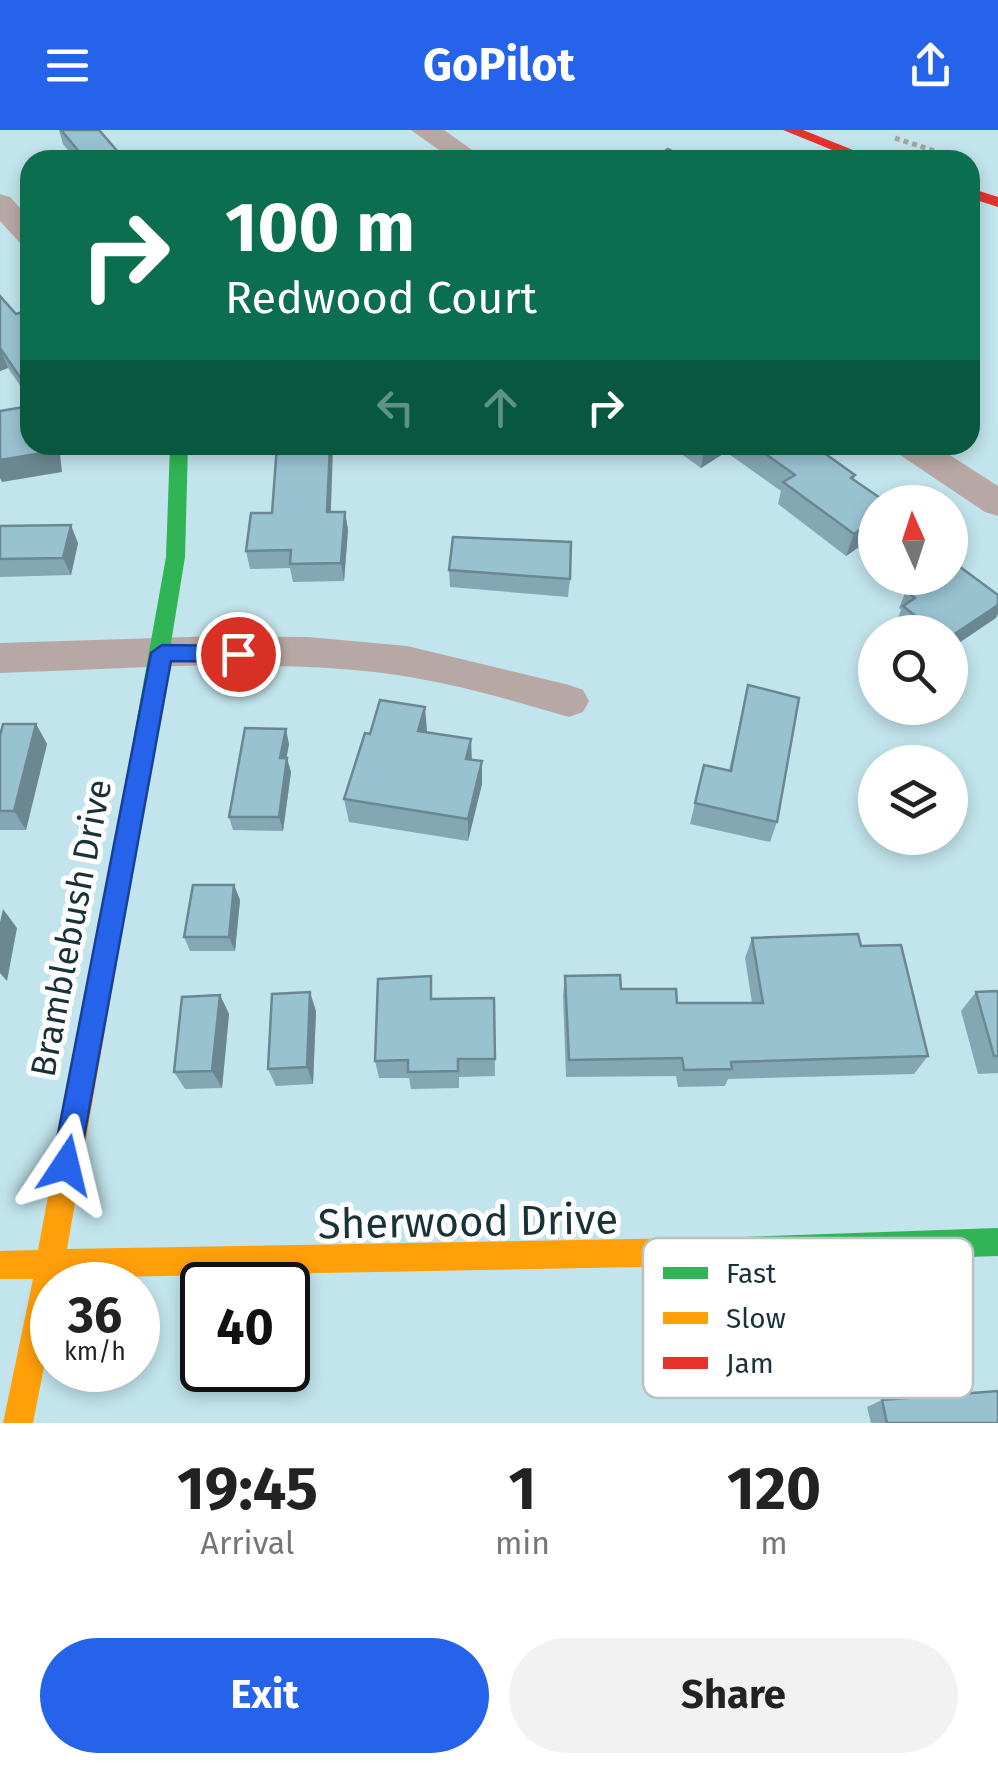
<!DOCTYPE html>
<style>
:root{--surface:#fff;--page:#f2f2f2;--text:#222;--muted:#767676;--accent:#2563eb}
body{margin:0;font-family:"Fira Sans",sans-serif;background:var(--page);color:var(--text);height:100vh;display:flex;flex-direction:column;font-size:38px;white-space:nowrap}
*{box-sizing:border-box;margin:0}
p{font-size:32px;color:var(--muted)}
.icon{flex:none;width:55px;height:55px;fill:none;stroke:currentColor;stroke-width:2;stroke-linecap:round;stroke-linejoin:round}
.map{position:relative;height:1293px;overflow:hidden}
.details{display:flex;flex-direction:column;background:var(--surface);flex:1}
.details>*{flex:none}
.hud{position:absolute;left:20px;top:20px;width:960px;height:305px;border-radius:30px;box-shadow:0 5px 15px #0003;background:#0b6e4f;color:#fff;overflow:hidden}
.needle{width:65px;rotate:357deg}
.controls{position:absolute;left:858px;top:355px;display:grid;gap:20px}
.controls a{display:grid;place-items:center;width:110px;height:110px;border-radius:50%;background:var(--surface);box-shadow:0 5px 15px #0003;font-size:50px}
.speed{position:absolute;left:30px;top:1132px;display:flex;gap:20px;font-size:50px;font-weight:700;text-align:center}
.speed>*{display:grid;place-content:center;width:130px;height:130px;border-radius:50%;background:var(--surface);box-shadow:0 5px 15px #0003;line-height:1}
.speed small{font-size:25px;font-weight:400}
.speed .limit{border:5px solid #111;border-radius:15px;background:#fff;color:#111}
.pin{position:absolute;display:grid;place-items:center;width:85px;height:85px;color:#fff;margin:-42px;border:5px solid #fff;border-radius:50%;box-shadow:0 2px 10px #0007}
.me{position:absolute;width:110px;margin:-55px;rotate:10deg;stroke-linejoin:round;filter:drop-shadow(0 0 8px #0008)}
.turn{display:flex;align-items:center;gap:35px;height:210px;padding:0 40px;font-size:45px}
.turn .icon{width:130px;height:130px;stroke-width:2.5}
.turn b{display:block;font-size:70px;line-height:85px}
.lanes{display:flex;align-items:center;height:95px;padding:0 40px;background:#0003;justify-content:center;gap:50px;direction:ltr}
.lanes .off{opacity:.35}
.eta{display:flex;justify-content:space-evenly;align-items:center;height:170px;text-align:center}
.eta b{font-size:60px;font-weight:700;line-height:70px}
.cta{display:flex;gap:20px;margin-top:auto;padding:20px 40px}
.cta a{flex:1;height:115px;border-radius:60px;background:var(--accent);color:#fff;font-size:40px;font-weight:700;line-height:115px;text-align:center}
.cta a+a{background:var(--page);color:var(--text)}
header{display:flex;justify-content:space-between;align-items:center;height:130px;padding:0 40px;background:var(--accent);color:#fff;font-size:45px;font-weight:700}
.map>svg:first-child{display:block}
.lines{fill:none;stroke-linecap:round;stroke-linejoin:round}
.path{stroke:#a6a3a3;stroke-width:5;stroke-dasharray:5 4;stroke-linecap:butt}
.street{fill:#b8a8a5;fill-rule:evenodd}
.fast{fill:#30b455;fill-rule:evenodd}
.slow{fill:#ff9f0a;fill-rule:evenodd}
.jam{fill:#e5322d;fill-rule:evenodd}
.wall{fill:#84a7b4}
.shaded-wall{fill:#6b8892}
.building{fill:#99c2d1;stroke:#6b8892;stroke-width:2.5}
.route{fill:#2563eb;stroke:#184099;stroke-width:2.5}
.labels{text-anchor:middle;stroke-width:10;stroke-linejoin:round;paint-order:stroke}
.street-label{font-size:35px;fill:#183238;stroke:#fff}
.near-street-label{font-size:42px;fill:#183238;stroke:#fff}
.key{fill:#fff;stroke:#bac2c3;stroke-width:2.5}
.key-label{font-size:28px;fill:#183238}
</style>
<header><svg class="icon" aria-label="menu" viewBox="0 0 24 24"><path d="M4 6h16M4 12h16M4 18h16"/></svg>GoPilot<svg class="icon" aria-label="share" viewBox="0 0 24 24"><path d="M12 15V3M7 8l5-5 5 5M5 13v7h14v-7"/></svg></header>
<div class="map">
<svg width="998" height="1293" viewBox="0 0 998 1293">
<rect width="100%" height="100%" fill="#c2e4ec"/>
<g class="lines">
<!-- path -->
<path class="path" d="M 895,8 L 962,30"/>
<!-- street -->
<g class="street">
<path d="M 411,0 L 444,0 L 486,30 L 453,30 Z"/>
<path d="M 0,64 L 10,67 L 30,89 L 30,116 L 20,113 L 0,91 Z"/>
<path d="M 892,315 L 934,315 L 998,356 L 998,386 L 985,382 L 897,323 Z"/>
<path d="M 220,506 L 308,507 L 407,516 L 569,555 L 583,560 L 589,571 L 583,582 L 569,587 C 508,569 446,551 383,543 C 257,528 127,539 0,543 L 0,513 Z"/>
</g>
<!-- fast -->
<g class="fast">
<path d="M 170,315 L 188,315 L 185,427 L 155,611 L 152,617 L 136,617 L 133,611 L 166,427 Z"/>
<path d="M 998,1098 L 998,1126 L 744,1135 L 734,1131 L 730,1121 L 734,1111 L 744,1107 Z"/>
</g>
<!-- slow -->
<path class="slow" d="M 144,602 L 152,605 L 155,611 L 67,1119 L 744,1107 L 754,1111 L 758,1121 L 754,1131 L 744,1135 L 61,1148 L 60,1155 L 52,1155 L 52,1196 L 33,1293 L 3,1293 L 33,1149 L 0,1149 L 0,1121 L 38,1120 L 133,611 L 136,605 Z"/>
<!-- jam -->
<g class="jam">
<path d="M 783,0 L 803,0 L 878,30 L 857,30 Z"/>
<path d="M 970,58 L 998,67 L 998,77 L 970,68 Z"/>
</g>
</g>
<!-- wall -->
<g class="wall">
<path d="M 59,0 L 99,0 L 125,30 L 76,30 L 63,14 Z"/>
<path d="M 0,166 L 16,184 L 30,180 L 30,270 L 8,238 L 0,241 Z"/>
<path d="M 277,315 L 332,315 L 331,382 L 345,382 L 348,400 L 344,451 L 293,452 L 290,438 L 250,439 L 246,421 L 272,383 Z"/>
<path d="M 669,315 L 813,315 L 855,345 L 854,350 L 875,372 L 875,406 L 846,426 L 778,374 L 781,361 L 726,322 L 701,338 Z"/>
<path d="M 0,396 L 78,413 L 71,445 L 0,447 Z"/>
<path d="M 449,440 L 570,449 L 568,467 L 450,457 Z"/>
<path d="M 906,461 L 996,488 L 950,502 L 907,502 L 896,493 L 901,480 L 899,478 Z"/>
<path d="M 748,555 L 777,692 L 770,712 L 690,694 L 704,635 L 729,640 Z"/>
<path d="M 36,594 L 47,614 L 26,700 L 0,700 L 0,606 Z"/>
<path d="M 427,602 L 472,630 L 482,631 L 482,654 L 468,711 L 349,692 L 344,669 L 370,604 Z"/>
<path d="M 289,614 L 286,628 L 291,642 L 283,701 L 233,700 L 229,687 Z"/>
<path d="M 234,755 L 240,770 L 235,821 L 190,821 L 184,807 Z"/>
<path d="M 752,808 L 861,816 L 928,926 L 914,944 L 728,949 L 725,956 L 678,957 L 676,946 L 566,947 L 563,865 L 565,846 L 677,873 L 752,873 L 745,828 Z"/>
<path d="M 998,861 L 998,943 L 978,944 L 961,881 L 976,862 Z"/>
<path d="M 220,865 L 229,884 L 222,958 L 185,959 L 174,942 Z"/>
<path d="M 494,868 L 495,946 L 459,947 L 459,958 L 411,959 L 409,948 L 379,948 L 375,931 L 433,869 Z"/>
<path d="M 316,881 L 313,954 L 276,956 L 268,939 Z"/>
<path d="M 882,1270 L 998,1293 L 871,1293 L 867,1277 Z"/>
</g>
<!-- shaded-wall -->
<g class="shaded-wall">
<path d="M 0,218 L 8,238 L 0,241 Z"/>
<path d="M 53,315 L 59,315 L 62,342 L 2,352 L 0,348 L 0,330 Z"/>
<path d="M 330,315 L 332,315 L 333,320 L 330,401 L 327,382 Z"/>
<path d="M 705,315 L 728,315 L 726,322 L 701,338 Z"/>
<path d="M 345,382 L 348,400 L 344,451 L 341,433 Z"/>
<path d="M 875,389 L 875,406 L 846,426 L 854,404 Z"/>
<path d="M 71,395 L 78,413 L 71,445 L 63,428 Z"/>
<path d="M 998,475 L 998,484 L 996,488 L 950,519 L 950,507 Z"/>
<path d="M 425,577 L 427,601 L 421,625 L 418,601 Z"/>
<path d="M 36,594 L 47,614 L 26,700 L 14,681 Z"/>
<path d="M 286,599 L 289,614 L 284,642 L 280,628 Z"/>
<path d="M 471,609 L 472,633 L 466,629 Z"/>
<path d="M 287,628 L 291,642 L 283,701 L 279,687 Z"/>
<path d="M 482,631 L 482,654 L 468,711 L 468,689 Z"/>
<path d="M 234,755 L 240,770 L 235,821 L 229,807 Z"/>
<path d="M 3,779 L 17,798 L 7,851 L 0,843 L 0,792 Z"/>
<path d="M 310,862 L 316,881 L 313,954 L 307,937 Z"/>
<path d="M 220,865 L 229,884 L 222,958 L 212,941 Z"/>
</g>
<!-- building -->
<g class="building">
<path d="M 61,0 L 99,0 L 125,30 L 86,30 Z"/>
<path d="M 668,19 L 690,30 L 651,30 Z"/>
<path d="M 0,166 L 16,184 L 30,180 L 30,262 L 0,218 Z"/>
<path d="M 30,276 L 30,315 L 53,315 L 54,321 L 0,330 L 0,281 Z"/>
<path d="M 277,315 L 330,315 L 327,382 L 345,382 L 341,433 L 290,434 L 291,420 L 246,421 L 251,383 L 272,383 Z"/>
<path d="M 753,315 L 813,315 L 855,345 L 851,348 L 886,372 L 875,372 L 875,389 L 854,404 L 783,352 L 795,345 Z"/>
<path d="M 71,395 L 63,428 L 0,429 L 0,396 Z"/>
<path d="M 453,407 L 571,412 L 570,449 L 449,440 Z"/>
<path d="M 952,431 L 998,465 L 998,475 L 950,507 L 950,502 L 936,502 L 903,476 L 915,468 L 906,461 L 927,448 L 950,448 L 950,432 Z"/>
<path d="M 748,555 L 799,568 L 777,692 L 695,673 L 704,635 L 731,641 Z"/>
<path d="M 380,570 L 425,577 L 418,601 L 471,609 L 466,629 L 482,631 L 468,689 L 344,669 L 365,603 L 370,604 Z"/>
<path d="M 3,594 L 36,594 L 14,681 L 0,681 L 0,606 Z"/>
<path d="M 245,598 L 286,599 L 280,628 L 287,628 L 279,687 L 229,687 Z"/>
<path d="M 193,755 L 234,755 L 229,807 L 184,807 Z"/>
<path d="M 858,804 L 861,816 L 901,815 L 928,926 L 731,932 L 732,939 L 684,940 L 682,928 L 569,930 L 565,846 L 620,845 L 621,859 L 676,859 L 677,873 L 763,873 L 752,808 Z"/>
<path d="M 431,846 L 431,869 L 494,868 L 495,929 L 458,929 L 458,941 L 408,942 L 408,930 L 375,931 L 378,849 Z"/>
<path d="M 998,861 L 998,926 L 994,926 L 976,862 Z"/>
<path d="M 310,862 L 307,937 L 268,939 L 272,864 Z"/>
<path d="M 220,865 L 212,941 L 174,942 L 182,867 Z"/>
<path d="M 998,1261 L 998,1293 L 887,1293 L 882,1270 Z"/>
</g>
<!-- route -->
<path class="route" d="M 162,515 L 238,516 L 249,524 L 238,532 L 171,531 L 79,1035 L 75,1045 L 66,1049 L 56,1045 L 52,1035 L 151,523 Z"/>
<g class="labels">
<!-- street labels -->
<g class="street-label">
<text transform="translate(71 798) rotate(-79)" y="12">Bramblebush Drive</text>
</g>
<!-- near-street labels -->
<g class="near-street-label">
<text transform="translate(468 1091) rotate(-1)" y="15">Sherwood Drive</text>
</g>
</g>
<!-- legend -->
<rect x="643" y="1108" width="330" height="160" rx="15" class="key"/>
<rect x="663" y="1137" width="45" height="12" fill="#30b455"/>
<rect x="663" y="1182" width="45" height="12" fill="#ff9f0a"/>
<rect x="663" y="1227" width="45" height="12" fill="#e5322d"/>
<g class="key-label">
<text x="726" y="1153">Fast</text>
<text x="726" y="1198">Slow</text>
<text x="726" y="1243">Jam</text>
</g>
</svg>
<div class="controls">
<a><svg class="needle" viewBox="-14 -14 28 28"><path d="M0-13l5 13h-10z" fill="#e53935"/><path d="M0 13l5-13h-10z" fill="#767676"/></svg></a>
<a><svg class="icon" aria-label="search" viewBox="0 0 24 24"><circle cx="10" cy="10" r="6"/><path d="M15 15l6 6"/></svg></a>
<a><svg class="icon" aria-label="layers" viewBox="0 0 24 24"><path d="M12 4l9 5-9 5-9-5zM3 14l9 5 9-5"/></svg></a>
</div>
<div class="speed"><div>36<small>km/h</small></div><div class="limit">40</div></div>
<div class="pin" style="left:238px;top:524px;background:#d93025"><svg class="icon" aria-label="arrive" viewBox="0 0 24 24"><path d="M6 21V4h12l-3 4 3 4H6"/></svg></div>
<svg class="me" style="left:66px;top:1035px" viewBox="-20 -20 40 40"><path d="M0-17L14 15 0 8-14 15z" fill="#2563eb" stroke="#fff" stroke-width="4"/></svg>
<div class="hud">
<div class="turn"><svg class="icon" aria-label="right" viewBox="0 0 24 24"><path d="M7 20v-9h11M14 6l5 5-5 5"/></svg><div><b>100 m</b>Redwood Court</div></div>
<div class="lanes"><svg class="icon off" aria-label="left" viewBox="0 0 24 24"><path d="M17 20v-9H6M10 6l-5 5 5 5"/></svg><svg class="icon off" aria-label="ahead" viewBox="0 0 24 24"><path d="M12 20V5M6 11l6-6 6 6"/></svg><svg class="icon" aria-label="right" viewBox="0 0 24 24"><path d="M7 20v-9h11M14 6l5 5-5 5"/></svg></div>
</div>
</div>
<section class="details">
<div class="eta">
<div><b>19:45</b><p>Arrival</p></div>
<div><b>1</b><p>min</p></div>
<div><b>120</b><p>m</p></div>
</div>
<div class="cta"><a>Exit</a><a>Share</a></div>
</section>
